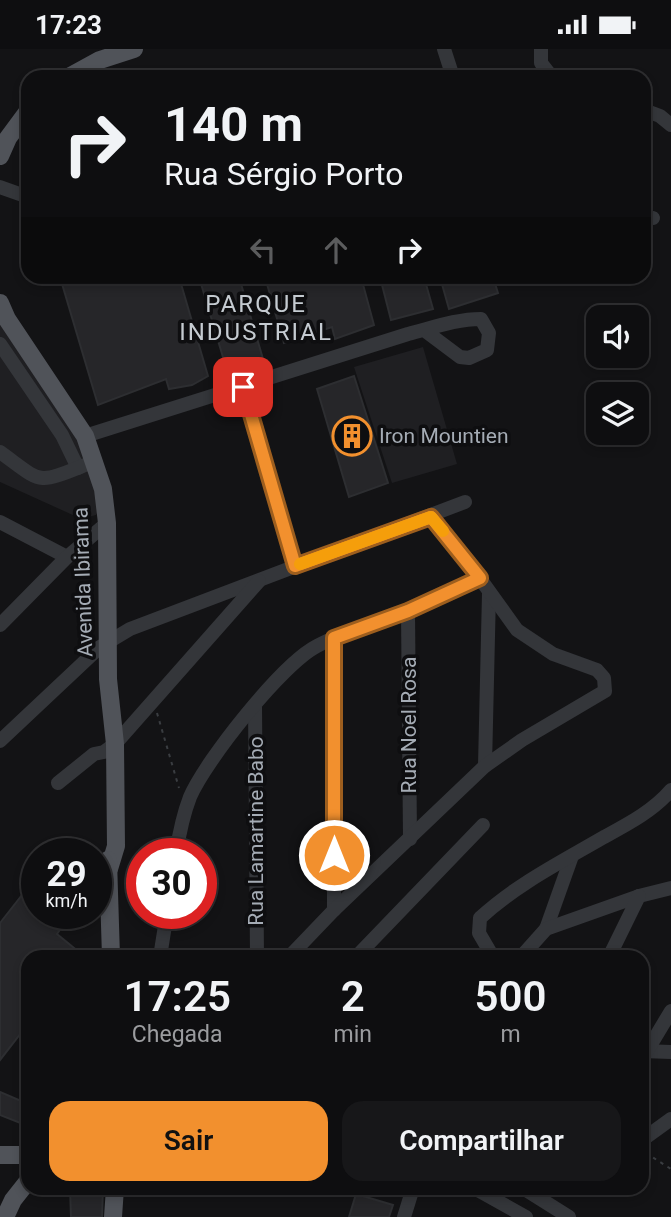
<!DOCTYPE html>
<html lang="pt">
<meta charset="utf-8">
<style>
:root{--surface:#0e0e10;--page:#171719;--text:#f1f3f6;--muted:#9b9c9f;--line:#2e2e30;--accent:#f2902e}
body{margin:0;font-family:Roboto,sans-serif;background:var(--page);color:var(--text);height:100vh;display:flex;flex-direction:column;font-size:26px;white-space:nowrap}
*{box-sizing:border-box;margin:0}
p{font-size:23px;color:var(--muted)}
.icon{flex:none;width:38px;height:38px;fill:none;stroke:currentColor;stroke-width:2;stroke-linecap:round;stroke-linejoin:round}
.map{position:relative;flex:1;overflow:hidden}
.details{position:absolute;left:21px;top:901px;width:628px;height:245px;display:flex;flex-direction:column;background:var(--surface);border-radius:21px;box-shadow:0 4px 10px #0003,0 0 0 2px var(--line)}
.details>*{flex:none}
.hud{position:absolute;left:21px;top:21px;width:630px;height:214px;border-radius:21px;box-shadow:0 4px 10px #0003,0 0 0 2px var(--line);background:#0e0e10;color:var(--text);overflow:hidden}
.buttons{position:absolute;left:586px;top:256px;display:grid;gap:14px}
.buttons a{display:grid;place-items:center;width:63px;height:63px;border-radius:14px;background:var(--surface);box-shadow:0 4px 10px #0003,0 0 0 2px var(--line);font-size:35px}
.speed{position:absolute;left:21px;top:789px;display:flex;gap:14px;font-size:35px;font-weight:700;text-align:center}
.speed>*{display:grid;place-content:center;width:91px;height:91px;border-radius:50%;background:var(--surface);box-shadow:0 4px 10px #0003,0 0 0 2px var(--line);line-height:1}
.speed small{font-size:18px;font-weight:400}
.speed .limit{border:10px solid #d22;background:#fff;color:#111}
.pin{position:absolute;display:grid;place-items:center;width:60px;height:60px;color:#fff;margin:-30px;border-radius:14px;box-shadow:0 4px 10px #0006}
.me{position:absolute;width:77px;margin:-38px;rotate:0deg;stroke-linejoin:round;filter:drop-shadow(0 0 5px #0008)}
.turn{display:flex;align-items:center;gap:24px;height:147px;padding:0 28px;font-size:32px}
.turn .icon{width:91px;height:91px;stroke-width:2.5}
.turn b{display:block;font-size:49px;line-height:60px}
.lanes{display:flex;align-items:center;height:66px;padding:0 28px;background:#0003;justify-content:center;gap:35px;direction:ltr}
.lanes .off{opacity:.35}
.eta{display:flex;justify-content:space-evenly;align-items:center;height:119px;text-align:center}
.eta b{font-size:42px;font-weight:600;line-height:49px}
.cta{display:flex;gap:14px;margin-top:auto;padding:14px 28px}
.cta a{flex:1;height:80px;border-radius:21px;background:var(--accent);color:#111;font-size:28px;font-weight:600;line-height:80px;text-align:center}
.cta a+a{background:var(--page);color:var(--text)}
.status{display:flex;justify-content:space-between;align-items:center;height:49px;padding:0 35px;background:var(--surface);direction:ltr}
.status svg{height:19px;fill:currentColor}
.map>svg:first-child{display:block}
.built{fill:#1f1f22}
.building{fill:#262629;stroke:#2d2e31;stroke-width:2}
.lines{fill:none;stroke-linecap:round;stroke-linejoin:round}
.path{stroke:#3a3d41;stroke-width:2;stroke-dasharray:3.5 5;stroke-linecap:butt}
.minor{stroke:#34363a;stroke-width:14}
.major{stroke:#505359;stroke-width:18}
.route-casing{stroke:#9d5e1e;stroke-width:18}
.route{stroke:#f2902e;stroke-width:12}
.slow{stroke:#f59e0b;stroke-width:12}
.labels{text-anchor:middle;stroke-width:7;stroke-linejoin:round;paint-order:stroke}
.poi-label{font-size:21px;fill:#a5acb5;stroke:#0e0e10;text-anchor:start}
.street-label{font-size:21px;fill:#a5acb5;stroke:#0e0e10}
.quarter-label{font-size:24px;letter-spacing:2px;fill:#c5cbd1;stroke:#0e0e10}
</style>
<div class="status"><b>17:23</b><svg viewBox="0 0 49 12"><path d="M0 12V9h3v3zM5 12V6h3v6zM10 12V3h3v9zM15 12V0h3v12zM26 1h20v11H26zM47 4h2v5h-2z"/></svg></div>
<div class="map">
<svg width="671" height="1168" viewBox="0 0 671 1168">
<rect width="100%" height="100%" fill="#131315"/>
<!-- built -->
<g class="built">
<path d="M 0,271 L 77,383 L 94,432 L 98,462 L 96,466 L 84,469 L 75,467 L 0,433 Z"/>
<path d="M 423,298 L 457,415 L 392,434 L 354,318 Z"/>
</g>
<!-- building -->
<g class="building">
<path d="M 60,228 L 179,228 L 208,327 L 192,336 L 169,340 L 166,330 L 98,356 Z"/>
<path d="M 199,228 L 239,228 L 263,310 L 228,325 Z"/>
<path d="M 265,228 L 361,228 L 374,276 L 335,290 L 332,278 L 284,294 Z"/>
<path d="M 380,228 L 424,228 L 433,260 L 391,271 Z"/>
<path d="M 440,228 L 493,228 L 498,244 L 449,260 Z"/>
<path d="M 354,327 L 388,434 L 349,448 L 317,340 Z"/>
<path d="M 37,827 L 37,864 L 72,864 L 57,885 L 85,908 L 28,908 L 28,975 L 0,1011 L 0,874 Z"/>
<path d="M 0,1043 L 28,1055 L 28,1077 L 0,1066 Z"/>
<path d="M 70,1139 L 103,1139 L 102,1168 L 71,1168 Z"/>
<path d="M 356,1145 L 393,1156 L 389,1168 L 349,1168 Z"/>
</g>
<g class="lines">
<!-- path -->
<g class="path">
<path d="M 157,664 L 179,739"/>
<path d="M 646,1104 L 671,1120"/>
</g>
<!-- minor -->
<g class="minor">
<path d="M 444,0 L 453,28"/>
<path d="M 541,0 L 541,14 L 552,28"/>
<path d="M 644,61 L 660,67 L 671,76"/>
<path d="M 0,138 L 28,148"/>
<path d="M 644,167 L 653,169"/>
<path d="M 0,295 L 62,386 L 78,419"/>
<path d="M 243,338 L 295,517"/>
<path d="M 85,387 L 408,285 C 432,279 456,270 481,270 L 489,284 L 487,301 L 469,309 L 460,308 L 424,281"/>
<path d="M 0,403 C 43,434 35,436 85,416"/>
<path d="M 0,473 L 67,508"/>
<path d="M 408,562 L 410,790"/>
<path d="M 0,576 L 67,508 L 107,474"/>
<path d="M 255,656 L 257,908"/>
<path d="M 0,692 L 100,598 L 130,580 L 465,453"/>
<path d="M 485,717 L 489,544"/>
<path d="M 58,734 L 94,705 L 104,703 L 115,695 L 259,532"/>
<path d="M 176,805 C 179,786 183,766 190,748 C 206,711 282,615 317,597 C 345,582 377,574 407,562 C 432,552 456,540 480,529"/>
<path d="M 334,861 L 334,589"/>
<path d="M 546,880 L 572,807"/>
<path d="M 160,908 L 167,864"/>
<path d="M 289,908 L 334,861 L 485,717 L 522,691 L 605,642 L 604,629 L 597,621 L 553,605 L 517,581 L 466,510 L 431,468"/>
<path d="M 356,908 L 483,776"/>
<path d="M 493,908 L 479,884 L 480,869 C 517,835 561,813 604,788 C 628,775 653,762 671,741"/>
<path d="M 521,908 L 546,880 L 639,847 L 671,839"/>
<path d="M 609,908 L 639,847"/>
<path d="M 642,1002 L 671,1003"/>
<path d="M 647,1002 L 671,962"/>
<path d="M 642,1091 L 671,1070"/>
<path d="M 474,1139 L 526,1168"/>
<path d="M 523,1139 L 569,1168"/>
<path d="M 404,1168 L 413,1139"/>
</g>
<!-- major -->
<g class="major">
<path d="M 69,28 L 100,11 L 134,0"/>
<path d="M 0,107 L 8,89 L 28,62"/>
<path d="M 0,254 L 7,270 L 85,387 L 103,440 L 107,474 L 108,630 L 115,695 L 116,797 L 109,820"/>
<path d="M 108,811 L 111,908"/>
<path d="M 0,1106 L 28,1106"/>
<path d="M 6,1166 L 13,1151 L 28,1132"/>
<path d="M 113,1168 L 115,1139"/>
</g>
</g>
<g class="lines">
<!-- route casing -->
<g class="route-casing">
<path id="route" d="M 243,338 L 295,517 L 431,468 L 480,529 L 408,562 L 334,589 L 334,806"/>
</g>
<!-- route -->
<use href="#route" class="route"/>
<!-- slow -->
<path class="slow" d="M 300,515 L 431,468 L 443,482"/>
</g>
<!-- icons -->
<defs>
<g id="building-ring" transform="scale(2.0125)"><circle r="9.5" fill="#0e0e10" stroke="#f2902e" stroke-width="1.5"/><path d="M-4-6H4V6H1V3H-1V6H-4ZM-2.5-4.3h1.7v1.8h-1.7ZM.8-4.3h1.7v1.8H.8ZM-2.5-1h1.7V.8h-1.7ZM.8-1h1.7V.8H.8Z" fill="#f2902e"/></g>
</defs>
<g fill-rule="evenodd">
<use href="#building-ring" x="352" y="387"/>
</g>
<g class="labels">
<!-- poi labels -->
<g class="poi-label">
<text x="379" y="394">Iron Mountien</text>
</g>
<!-- street labels -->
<g class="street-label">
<text transform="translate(83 533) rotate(-92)" y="7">Avenida Ibirama</text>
<text transform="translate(409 676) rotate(-90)" y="7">Rua Noel Rosa</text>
<text transform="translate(256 782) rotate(-90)" y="7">Rua Lamartine Babo</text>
</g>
<!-- quarter labels -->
<g class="quarter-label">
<text x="256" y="263">PARQUE<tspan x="256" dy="28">INDUSTRIAL</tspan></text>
</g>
</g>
</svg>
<div class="buttons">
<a><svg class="icon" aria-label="sound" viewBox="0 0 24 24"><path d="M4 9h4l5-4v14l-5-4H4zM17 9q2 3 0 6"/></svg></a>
<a><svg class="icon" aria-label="layers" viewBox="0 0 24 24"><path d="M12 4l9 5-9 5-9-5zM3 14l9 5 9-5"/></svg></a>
</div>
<div class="speed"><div>29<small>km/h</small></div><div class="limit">30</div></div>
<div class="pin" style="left:243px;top:338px;background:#d93025"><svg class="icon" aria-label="arrive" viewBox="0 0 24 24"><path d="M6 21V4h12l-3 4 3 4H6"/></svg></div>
<svg class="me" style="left:334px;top:806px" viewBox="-20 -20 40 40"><circle r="17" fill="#f2902e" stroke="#fff" stroke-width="3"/><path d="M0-11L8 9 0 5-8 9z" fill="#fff"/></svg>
<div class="hud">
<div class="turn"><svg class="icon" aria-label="right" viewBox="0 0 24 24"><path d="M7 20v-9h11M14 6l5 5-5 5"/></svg><div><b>140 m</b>Rua Sérgio Porto</div></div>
<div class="lanes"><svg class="icon off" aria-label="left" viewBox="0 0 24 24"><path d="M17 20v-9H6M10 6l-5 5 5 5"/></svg><svg class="icon off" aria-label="ahead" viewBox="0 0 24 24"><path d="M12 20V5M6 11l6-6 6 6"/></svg><svg class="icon" aria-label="right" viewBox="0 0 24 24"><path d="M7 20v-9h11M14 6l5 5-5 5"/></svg></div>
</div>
<section class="details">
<div class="eta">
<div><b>17:25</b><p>Chegada</p></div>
<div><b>2</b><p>min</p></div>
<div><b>500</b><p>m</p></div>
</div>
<div class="cta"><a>Sair</a><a>Compartilhar</a></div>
</section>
</div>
